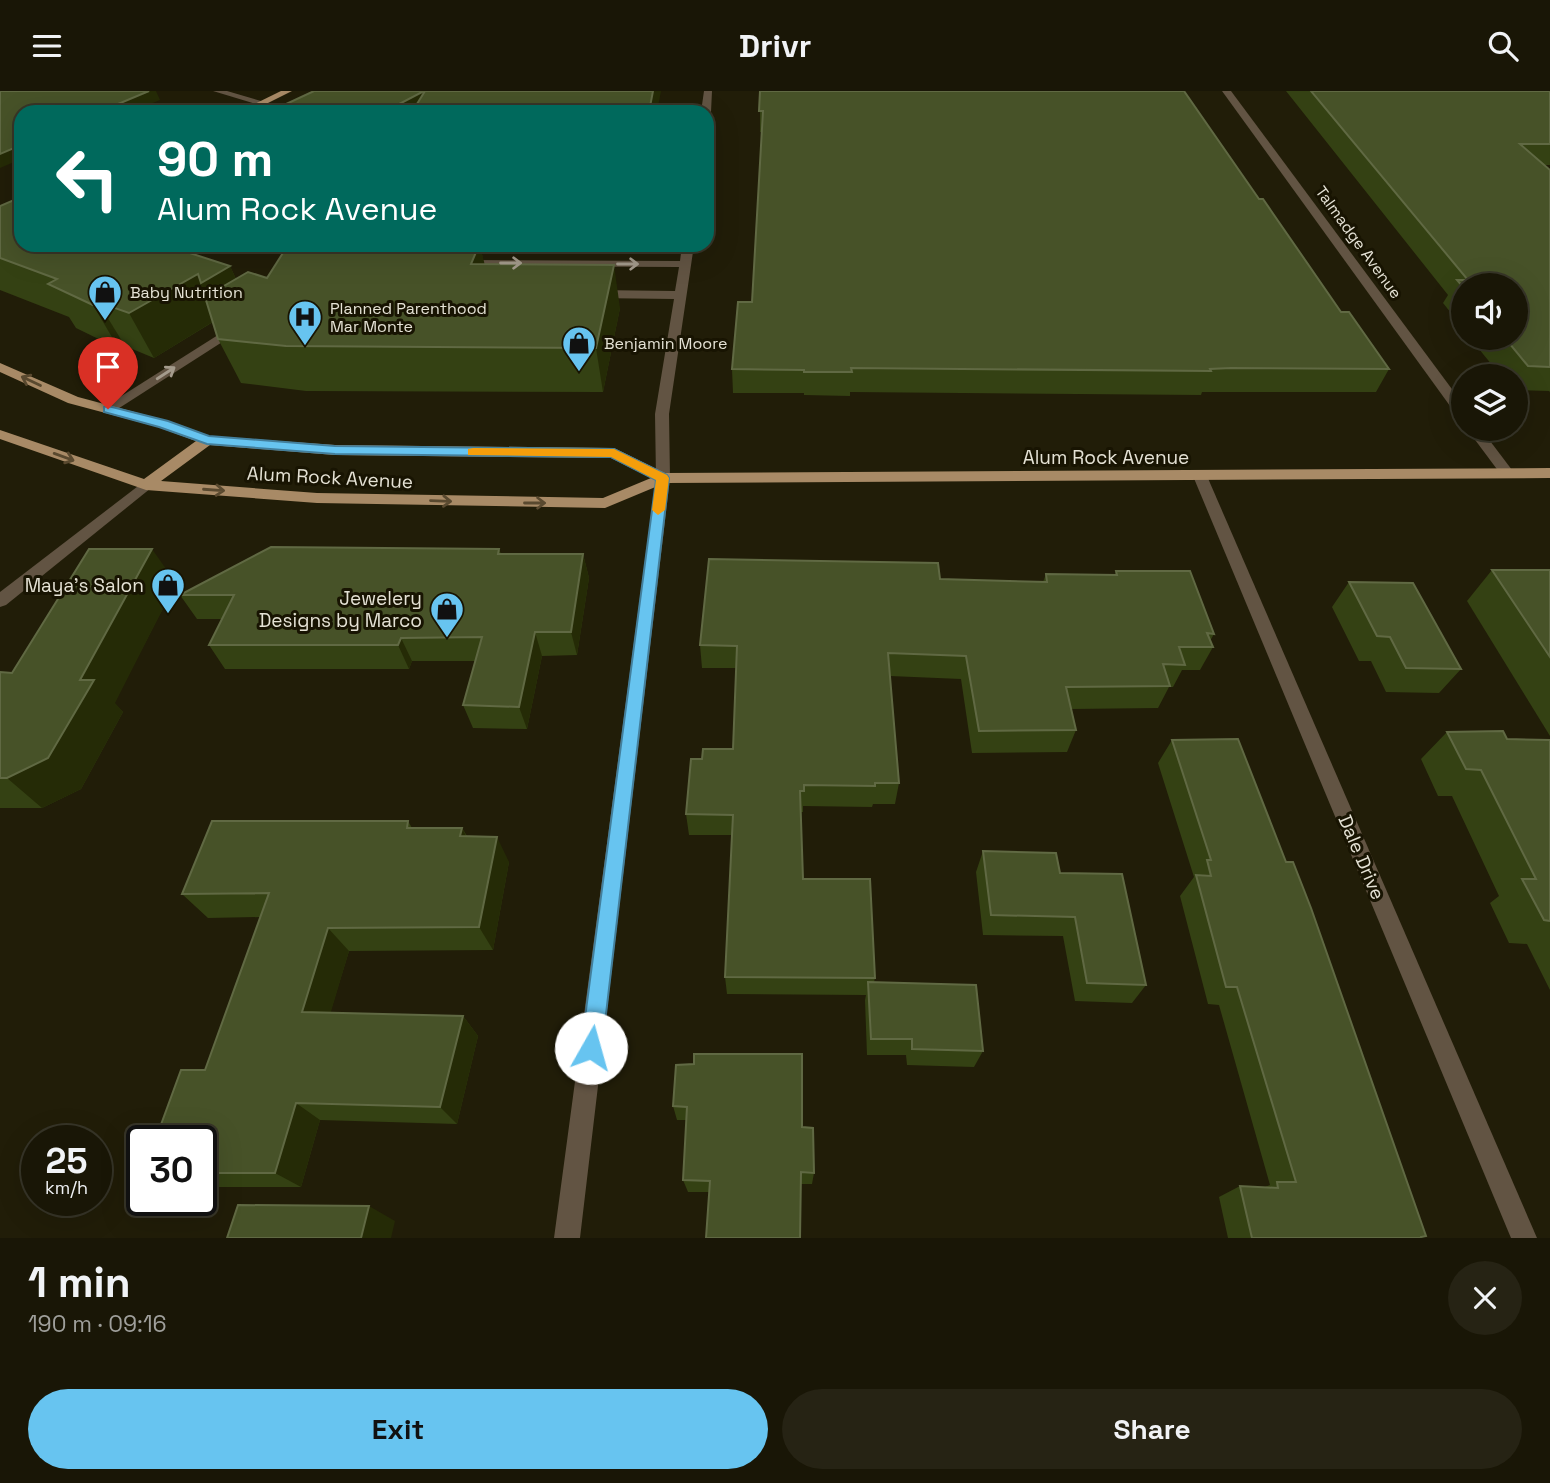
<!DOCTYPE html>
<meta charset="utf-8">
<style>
:root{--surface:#191606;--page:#262314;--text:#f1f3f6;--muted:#9f9f9b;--line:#373528;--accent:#67c4f0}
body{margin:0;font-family:"Space Grotesk",sans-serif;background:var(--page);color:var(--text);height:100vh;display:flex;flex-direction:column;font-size:26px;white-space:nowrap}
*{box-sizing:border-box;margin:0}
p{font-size:23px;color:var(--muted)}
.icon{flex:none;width:38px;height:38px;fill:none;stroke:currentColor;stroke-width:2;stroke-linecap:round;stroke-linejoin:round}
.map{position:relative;height:1147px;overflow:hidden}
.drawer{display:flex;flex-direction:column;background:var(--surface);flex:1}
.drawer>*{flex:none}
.top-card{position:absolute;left:14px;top:14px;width:700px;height:147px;border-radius:21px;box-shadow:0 7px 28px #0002,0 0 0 2px var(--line);background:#00695c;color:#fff;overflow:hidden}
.tools{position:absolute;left:1451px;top:182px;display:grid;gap:14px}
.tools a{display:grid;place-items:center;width:77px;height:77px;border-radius:50%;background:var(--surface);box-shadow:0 7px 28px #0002,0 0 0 2px var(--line);font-size:35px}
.speed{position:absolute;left:21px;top:1034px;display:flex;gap:14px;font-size:35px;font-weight:700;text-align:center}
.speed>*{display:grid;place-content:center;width:91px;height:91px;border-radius:50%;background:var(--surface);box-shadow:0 7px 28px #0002,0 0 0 2px var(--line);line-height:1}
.speed small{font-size:18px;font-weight:400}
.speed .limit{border:4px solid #111;border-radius:10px;background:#fff;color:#111}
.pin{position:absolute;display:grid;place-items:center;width:60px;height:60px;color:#fff;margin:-72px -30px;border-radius:50% 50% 50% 0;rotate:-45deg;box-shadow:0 0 7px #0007}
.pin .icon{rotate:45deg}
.me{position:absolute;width:77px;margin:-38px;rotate:7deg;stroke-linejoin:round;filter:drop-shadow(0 0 5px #0008)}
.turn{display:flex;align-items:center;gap:24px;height:147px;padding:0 28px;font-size:32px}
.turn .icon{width:91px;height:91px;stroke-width:2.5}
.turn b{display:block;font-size:49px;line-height:60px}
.round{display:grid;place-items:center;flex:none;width:74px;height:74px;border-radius:37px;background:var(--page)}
.head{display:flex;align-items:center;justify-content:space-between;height:119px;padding:0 28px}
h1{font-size:42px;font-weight:700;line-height:52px}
.button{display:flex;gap:14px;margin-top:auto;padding:14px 28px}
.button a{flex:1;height:80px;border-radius:42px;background:var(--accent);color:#111;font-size:28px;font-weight:700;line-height:80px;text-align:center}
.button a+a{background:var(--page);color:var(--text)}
header{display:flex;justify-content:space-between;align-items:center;height:91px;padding:0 28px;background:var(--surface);font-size:32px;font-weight:700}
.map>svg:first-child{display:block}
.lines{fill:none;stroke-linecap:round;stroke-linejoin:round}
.minor{fill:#625443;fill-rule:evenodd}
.major{fill:#a88a66;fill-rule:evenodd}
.wall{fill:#344113}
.shaded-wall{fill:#252b06}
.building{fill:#475228;stroke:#606943;stroke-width:2}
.oneway{stroke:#a49b8c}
.oneway2{stroke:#59492f}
.route{fill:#67c4f0;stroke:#437f9c;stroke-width:2}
.slow{fill:#f59e0b}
.labels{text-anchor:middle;stroke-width:6;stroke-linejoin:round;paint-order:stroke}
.far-street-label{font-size:16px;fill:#e5e2d5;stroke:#181402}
.far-poi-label{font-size:16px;fill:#e5e2d5;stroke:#181402;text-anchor:start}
.street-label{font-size:19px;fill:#e5e2d5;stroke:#181402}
.poi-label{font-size:19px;fill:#e5e2d5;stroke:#181402;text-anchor:end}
</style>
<header><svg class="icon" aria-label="menu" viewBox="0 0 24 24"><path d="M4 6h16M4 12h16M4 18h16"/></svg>Drivr<svg class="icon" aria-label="search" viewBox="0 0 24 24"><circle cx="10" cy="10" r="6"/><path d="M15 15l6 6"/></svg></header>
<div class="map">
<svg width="1550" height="1147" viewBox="0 0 1550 1147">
<rect width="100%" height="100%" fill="#211d08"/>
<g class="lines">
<!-- minor -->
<g class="minor">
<path d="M 213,0 L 227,0 L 268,12 L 263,15 Z"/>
<path d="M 704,0 L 712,0 L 711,21 L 707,24 L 707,21 L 701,21 Z"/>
<path d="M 1222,0 L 1231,0 L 1463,313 L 1463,327 L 1458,326 Z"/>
<path d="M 682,154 L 694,154 L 669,323 L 670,387 L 580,1147 L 554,1147 L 656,387 L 655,323 L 674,208 L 594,207 L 588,203 L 594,199 L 675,200 L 679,176 L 461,175 L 455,172 L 461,169 L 680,170 Z"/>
<path d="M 237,232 L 243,236 L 241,239 L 113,321 L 103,321 L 101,318 Z"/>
<path d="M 1467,338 L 1481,338 L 1512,379 L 1514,382 L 1512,385 L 1502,385 Z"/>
<path d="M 1200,380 L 1207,385 L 1537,1147 L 1511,1147 L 1193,385 Z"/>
<path d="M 146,389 L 153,394 L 151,397 L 6,514 L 0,516 L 0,501 Z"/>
</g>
<!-- major -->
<g class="major">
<path d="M 281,0 L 292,0 L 250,21 L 238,21 Z"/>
<path d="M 0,272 L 78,306 L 168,330 L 209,345 L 335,354 L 614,357 L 665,382 L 1550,377 L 1550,387 L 665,392 L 605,417 L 317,412 L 146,399 L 0,348 L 0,339 L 144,388 L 196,350 L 158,336 L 68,312 L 0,281 ZM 210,354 L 335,364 L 611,367 L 651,387 L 603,407 L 317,402 L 161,390 Z"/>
</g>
</g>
<!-- wall -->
<g class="wall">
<path d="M 760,0 L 1259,108 L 1341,221 L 1389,278 L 1376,301 L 1202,301 L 1201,304 L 850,301 L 850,305 L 804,304 L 804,302 L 733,302 L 732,278 L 752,211 L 762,41 L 760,41 Z"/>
<path d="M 1286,0 L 1550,0 L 1550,74 L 1544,74 L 1550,79 L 1550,301 L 1549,300 L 1516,299 L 1516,285 L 1501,285 L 1470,247 L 1516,247 L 1463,194 L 1463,237 L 1443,212 L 1448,204 Z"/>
<path d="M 0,115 L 21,154 L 230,175 L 236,188 L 267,187 L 480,154 L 484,173 L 620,217 L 603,301 L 306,300 L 241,292 L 218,248 L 213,231 L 154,267 L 125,255 L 119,258 L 76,237 L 69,226 L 0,199 Z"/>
<path d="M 499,458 L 501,463 L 583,463 L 589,487 L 577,564 L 542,565 L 527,638 L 473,637 L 463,614 L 476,570 L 412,570 L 409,578 L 225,578 L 209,554 L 222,528 L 197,528 L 180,504 Z"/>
<path d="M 1492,479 L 1550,479 L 1550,645 L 1467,510 Z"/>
<path d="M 1116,480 L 1214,543 L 1210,550 L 1213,556 L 1200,579 L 1182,579 L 1173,596 L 1169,596 L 1158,617 L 1071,618 L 1076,639 L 1067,661 L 972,662 L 961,588 L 890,585 L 899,692 L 895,713 L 873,713 L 872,716 L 803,715 L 803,721 L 801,721 L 803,788 L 875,887 L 874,891 L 983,960 L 974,976 L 907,974 L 906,964 L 867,964 L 865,909 L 866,904 L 727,903 L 725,886 L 732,744 L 689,744 L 686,723 L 702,668 L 733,658 L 736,577 L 702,577 L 700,554 L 940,488 L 1043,491 L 1046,483 L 1115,484 Z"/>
<path d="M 1349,491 L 1461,578 L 1439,602 L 1386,601 L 1371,570 L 1359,570 L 1332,516 Z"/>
<path d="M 176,492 L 114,612 L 123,621 L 81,698 L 42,717 L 0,717 L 0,581 L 12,582 Z"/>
<path d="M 1447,641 L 1507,648 L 1550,649 L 1550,899 L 1527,853 L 1509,852 L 1490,812 L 1499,805 L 1452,705 L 1438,705 L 1421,668 Z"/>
<path d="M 1172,649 L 1426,1145 L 1421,1147 L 1228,1147 L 1219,1106 L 1240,1095 L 1265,1096 L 1270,1094 L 1219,914 L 1208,913 L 1180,805 L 1194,786 L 1158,672 Z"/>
<path d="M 408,730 L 412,737 L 462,737 L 467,745 L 509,771 L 493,859 L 349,860 L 330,922 L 463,925 L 478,945 L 457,1033 L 320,1029 L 301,1096 L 201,1096 L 201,1050 L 205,979 L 261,826 L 208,827 L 182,803 Z"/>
<path d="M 983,760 L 1060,782 L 1146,894 L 1132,912 L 1075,910 L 1063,845 L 983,844 L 976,781 Z"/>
<path d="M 676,974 L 802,1036 L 814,1082 L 812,1093 L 801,1093 L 709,1101 L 688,1101 L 683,1089 L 687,1029 L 677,1029 L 673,1015 Z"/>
</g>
<!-- shaded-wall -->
<g class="shaded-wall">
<path d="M 149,0 L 156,0 L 160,9 L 131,21 L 99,21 Z"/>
<path d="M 424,0 L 431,21 L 384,21 Z"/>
<path d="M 653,0 L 661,0 L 657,21 L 649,21 Z"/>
<path d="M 21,54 L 21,68 L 0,77 L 0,63 Z"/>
<path d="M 480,154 L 490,196 L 471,173 Z"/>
<path d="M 614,174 L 620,217 L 603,301 L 596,257 Z"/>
<path d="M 230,175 L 250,219 L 219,227 L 154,267 L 129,222 L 198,183 Z"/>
<path d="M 98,211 L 125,255 L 119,258 L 93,214 Z"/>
<path d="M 152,458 L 176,492 L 115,612 L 123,621 L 81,698 L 42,717 L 7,687 L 80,589 Z"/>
<path d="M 583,463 L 589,487 L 577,564 L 571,541 Z"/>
<path d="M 535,541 L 542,565 L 527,638 L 519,616 Z"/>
<path d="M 401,547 L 412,570 L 409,578 L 398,554 Z"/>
<path d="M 462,737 L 475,762 L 460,745 Z"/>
<path d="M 497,746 L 509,771 L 493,859 L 479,836 Z"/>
<path d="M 328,837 L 349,860 L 325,941 L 302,921 Z"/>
<path d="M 463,925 L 478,945 L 457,1033 L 440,1016 Z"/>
<path d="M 296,1012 L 320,1029 L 301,1096 L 275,1082 Z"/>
<path d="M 369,1115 L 395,1130 L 391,1147 L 361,1147 Z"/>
</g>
<!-- building -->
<g class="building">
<path d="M 0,0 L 149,0 L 99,21 L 21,21 L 21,54 L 0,63 Z"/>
<path d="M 314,0 L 424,0 L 384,21 L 269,21 Z"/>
<path d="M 425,0 L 653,0 L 649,21 L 412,21 Z"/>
<path d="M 760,0 L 1184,0 L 1259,108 L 1263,108 L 1341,221 L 1349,221 L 1389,278 L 1231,277 L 1210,278 L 1211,280 L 851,277 L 852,281 L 804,281 L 804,279 L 732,278 L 738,211 L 752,211 L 763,20 L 759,20 Z"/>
<path d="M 1311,0 L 1550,0 L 1550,53 L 1520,53 L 1550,79 L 1550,276 L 1528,275 L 1505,247 L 1516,247 L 1516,194 L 1463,194 L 1463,196 L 1457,189 L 1468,189 Z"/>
<path d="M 21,106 L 21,154 L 165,154 L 230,175 L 201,192 L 198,183 L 129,222 L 98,211 L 93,214 L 48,193 L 57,188 L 0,167 L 0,115 Z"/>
<path d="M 288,154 L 479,154 L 471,173 L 614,174 L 596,257 L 286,255 L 218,248 L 205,206 L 248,181 L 267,187 Z"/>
<path d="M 271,456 L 499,458 L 498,463 L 583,463 L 571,541 L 535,541 L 519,616 L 463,614 L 482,546 L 401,547 L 398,554 L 209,554 L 234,504 L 180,504 Z"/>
<path d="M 89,458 L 152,458 L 80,589 L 94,589 L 48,667 L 7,687 L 0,687 L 0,581 L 12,582 Z"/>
<path d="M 709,468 L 938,472 L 940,488 L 1047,491 L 1046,483 L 1117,484 L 1116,480 L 1190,480 L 1214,543 L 1207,542 L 1213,556 L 1179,556 L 1185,574 L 1163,573 L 1170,595 L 1066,596 L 1076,639 L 979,640 L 966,565 L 888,562 L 899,692 L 875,692 L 875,695 L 804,694 L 804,700 L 800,700 L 803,788 L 870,788 L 875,887 L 725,886 L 733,724 L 686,723 L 691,668 L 702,668 L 703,658 L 733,658 L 737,555 L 700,554 Z"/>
<path d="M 1492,479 L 1550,479 L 1550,566 Z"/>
<path d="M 1349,491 L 1413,492 L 1461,578 L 1406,577 L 1390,546 L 1377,545 Z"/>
<path d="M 1503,640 L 1507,648 L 1550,649 L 1550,830 L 1544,829 L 1522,788 L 1536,788 L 1481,679 L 1466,678 L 1447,641 Z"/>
<path d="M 1238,648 L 1286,771 L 1293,771 L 1311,817 L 1426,1145 L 1421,1146 L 1421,1147 L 1252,1147 L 1240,1095 L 1278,1097 L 1277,1091 L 1296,1091 L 1237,896 L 1226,896 L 1196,784 L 1211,785 L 1207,769 L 1211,769 L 1172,649 Z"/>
<path d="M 212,730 L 408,730 L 407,737 L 462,737 L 460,745 L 497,746 L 479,836 L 328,837 L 302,921 L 463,925 L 440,1016 L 296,1012 L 275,1082 L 201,1082 L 201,1050 L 155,1050 L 181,979 L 205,979 L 269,802 L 182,803 Z"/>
<path d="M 983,760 L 1056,762 L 1060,782 L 1122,783 L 1146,894 L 1087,892 L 1075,826 L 991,824 Z"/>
<path d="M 868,891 L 976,894 L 983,960 L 912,958 L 912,948 L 871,948 Z"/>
<path d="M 694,963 L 802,963 L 802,1036 L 813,1037 L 814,1082 L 801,1081 L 800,1147 L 706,1147 L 710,1090 L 683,1089 L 687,1016 L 673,1015 L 676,974 L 694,973 Z"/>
<path d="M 238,1114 L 369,1115 L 361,1147 L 227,1147 Z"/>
</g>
<!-- one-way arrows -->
<defs><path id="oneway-shaft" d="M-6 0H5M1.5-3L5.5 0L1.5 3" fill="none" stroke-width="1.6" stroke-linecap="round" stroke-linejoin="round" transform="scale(1.75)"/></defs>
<g class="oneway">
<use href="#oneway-shaft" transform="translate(511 172)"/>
<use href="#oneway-shaft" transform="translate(628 173)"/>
<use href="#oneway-shaft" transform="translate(166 282) rotate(-33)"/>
</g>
<g class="oneway2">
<use href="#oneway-shaft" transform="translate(31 290) rotate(-155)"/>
<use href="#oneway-shaft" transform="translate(64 366) rotate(20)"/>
<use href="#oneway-shaft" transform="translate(214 399) rotate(4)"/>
<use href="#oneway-shaft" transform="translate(441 410) rotate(2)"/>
<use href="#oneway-shaft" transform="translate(535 412)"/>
</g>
<!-- route -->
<path class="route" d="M 108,315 L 168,330 L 209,345 L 335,355 L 614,358 L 667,384 L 669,387 L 602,957 L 599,965 L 591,968 L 584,965 L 581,957 L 656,389 L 611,366 L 335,363 L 207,353 L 159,336 L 104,321 L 104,316 Z"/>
<!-- slow -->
<path class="slow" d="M 473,357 L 614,358 L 667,384 L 669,387 L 665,419 L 658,424 L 652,419 L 656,389 L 611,366 L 468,364 L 468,358 Z"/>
<!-- icons -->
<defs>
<g id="shop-pin" transform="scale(1.75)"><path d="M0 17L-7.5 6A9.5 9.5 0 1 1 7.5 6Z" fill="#67c4f0" stroke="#181402"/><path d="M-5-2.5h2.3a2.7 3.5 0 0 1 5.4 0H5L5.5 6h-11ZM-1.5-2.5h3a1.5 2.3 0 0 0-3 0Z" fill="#111"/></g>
<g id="hospital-pin" transform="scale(1.75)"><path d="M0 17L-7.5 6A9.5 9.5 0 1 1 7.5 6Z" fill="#67c4f0" stroke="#181402"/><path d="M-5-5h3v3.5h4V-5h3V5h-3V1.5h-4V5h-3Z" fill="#111"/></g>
</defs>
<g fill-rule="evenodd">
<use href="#shop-pin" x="105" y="201"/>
<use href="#hospital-pin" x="305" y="226"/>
<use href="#shop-pin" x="579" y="252"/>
<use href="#shop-pin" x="168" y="494"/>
<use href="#shop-pin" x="447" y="518"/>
</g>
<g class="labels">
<!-- far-street labels -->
<g class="far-street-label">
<text transform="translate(1359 151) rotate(54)" y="6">Talmadge Avenue</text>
</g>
<!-- far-poi labels -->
<g class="far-poi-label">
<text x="130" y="207">Baby Nutrition</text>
<text x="330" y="223">Planned Parenthood<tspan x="330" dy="18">Mar Monte</tspan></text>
<text x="604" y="258">Benjamin Moore</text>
</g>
<!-- street labels -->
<g class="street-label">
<text x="1106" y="373">Alum Rock Avenue</text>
<text transform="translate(330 386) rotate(3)" y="7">Alum Rock Avenue</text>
<text transform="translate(1362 766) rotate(67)" y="7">Dale Drive</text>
</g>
<!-- poi labels -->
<g class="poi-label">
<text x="144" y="501">Maya's Salon</text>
<text x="422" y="514">Jewelery<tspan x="422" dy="22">Designs by Marco</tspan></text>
</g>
</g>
</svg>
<div class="tools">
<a><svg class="icon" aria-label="sound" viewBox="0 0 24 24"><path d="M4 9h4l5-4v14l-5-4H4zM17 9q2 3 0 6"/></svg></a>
<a><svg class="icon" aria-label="layers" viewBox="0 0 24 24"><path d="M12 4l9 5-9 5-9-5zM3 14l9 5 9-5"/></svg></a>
</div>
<div class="speed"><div>25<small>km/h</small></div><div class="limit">30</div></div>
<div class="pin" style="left:108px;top:318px;background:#d93025"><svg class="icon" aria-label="arrive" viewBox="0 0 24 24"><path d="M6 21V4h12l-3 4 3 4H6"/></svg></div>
<svg class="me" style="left:591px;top:957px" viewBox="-20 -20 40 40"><circle r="19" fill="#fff"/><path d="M0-13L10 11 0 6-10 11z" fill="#67c4f0"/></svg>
<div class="top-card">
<div class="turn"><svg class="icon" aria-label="left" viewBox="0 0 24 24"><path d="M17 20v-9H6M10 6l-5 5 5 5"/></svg><div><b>90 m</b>Alum Rock Avenue</div></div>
</div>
</div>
<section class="drawer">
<div class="head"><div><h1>1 min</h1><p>190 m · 09:16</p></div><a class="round"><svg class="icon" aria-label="close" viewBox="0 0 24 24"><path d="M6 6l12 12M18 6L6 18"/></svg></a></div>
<div class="button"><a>Exit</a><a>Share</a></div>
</section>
